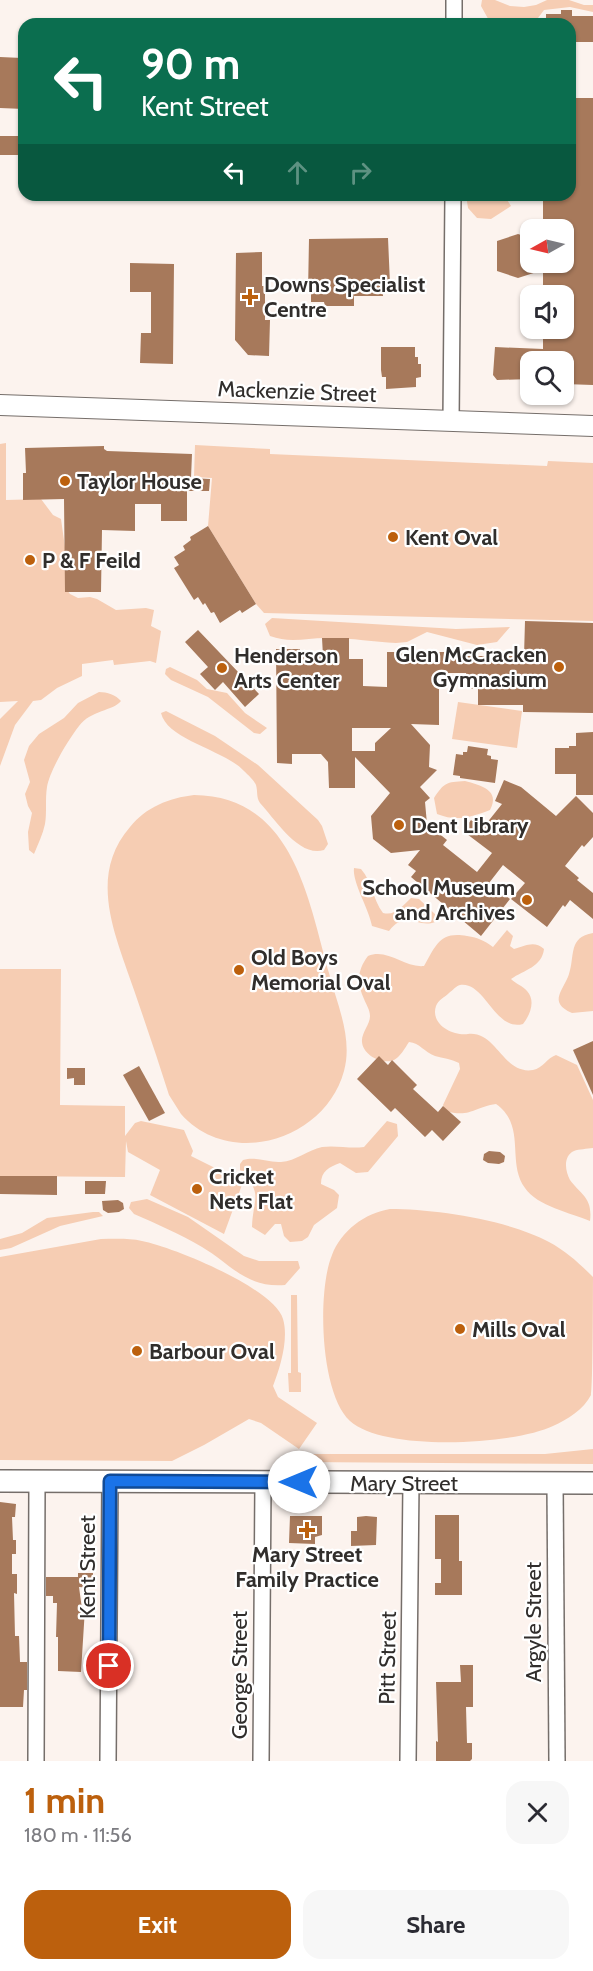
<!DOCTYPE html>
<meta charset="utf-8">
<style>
:root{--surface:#fff;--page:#f7f7f7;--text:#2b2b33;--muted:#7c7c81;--accent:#bc600d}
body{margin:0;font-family:Cabin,sans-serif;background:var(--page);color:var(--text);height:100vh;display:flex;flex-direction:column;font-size:22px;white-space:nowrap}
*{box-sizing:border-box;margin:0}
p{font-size:20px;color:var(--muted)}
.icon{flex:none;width:33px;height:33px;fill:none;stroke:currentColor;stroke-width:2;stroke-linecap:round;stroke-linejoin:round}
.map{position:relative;height:1761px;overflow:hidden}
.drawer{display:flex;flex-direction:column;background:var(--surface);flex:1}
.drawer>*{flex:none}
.hud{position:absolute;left:18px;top:18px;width:558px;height:183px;border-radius:18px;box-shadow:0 2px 4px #0004;background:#0b6e4f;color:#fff;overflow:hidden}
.needle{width:39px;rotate:262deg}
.controls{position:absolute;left:520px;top:219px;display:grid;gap:12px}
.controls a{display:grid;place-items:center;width:54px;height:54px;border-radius:12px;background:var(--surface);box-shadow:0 2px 4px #0004;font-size:30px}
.pin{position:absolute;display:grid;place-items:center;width:51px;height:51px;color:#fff;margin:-26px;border:3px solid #fff;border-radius:50%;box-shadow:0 2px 6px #0007}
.me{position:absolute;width:66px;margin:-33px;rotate:270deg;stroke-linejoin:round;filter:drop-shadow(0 0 4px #0008)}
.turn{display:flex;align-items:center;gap:21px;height:126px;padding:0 24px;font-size:27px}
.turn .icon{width:78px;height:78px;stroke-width:2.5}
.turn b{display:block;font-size:42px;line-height:51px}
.lanes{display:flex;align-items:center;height:57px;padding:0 24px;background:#0003;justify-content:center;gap:30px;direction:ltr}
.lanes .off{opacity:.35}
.round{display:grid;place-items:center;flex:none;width:63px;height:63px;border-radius:18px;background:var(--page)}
.head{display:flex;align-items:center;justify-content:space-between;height:102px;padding:0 24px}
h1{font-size:36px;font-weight:700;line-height:45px;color:var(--accent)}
.action{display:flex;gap:12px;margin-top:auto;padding:12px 24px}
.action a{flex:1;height:69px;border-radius:18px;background:var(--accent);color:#fff;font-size:24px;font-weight:700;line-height:69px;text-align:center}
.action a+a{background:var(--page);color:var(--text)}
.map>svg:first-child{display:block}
.green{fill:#f6cdb3}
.building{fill:#a7795b;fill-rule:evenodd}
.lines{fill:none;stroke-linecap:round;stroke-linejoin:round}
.minor-casing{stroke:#756e6a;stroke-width:18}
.tertiary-casing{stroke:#756e6a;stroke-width:22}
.secondary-casing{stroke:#756e6a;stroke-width:24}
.minor{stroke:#fff;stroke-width:15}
.tertiary{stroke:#fff;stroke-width:20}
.secondary{stroke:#fff;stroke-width:21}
.route-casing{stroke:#114b97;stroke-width:15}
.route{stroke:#1a73e8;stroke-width:10}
.poi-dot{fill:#bc600d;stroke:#fff;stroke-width:2}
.labels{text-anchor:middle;stroke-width:4.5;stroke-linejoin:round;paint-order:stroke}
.poi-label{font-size:22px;font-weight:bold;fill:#312e2c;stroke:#fff;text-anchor:start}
.street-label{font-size:22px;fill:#312e2c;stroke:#fff}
</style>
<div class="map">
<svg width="593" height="1761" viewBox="0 0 593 1761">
<rect width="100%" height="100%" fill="#fcf3ee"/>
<!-- green -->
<g class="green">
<path d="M 482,0 L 495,0 L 510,6 L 524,7 L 536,5 L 547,0 L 569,0 L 584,5 L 593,5 L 593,12 L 570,7 L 544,10 L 535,22 C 527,16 511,18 503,24 L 491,24 L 481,6 Z"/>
<path d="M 466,195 L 504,195 L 511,206 L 491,219 L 477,218 L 468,208 Z"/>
<path d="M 6,443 L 6,500 L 41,499 L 53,515 L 61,519 L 69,576 L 67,590 L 70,594 L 78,598 L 90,597 L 97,599 L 116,610 L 146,608 L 154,610 L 151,626 L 161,631 L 156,663 L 150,661 L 114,665 L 113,660 L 82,664 L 82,676 L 57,688 L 41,700 L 33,701 L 15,725 L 0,766 L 0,719 L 18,701 L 0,702 L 0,444 Z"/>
<path d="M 195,445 L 270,449 L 270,454 L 547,466 L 548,461 L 593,463 L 593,621 L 264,613 L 256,604 L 208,526 L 212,478 L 194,477 Z"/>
<path d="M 272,618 L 456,629 L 510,627 L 497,642 L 477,645 L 427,632 L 407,642 L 396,643 C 374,642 352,638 330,638 C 309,637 291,644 270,636 L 265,624 Z"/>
<path d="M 170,667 L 197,680 L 207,689 L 227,693 L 245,713 L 267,728 L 260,734 L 254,733 L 208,697 L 171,680 L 165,674 L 166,669 Z"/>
<path d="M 99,692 C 107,692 116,695 121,701 C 113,711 91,710 79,726 C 68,740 50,770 47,787 C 45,799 47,812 45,824 C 43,834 38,844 34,854 L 29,850 L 28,832 L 32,813 L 28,806 L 25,794 L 30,782 L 24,760 L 29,746 L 39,734 L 64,718 L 78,703 Z"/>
<path d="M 458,702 L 522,711 L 517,748 L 452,739 Z"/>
<path d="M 166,711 L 215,736 L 258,765 L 318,820 L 322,826 L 328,844 L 324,850 C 299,858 275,819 260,803 C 256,797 258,792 256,785 C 254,780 248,775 244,771 C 225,750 167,740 161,713 Z"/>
<path d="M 465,781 C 480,785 501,790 490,810 C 471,817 457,822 437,814 L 434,798 C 444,783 446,782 465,781 Z"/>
<path d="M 194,795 C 293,796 308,898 329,973 C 337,1004 353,1038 344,1071 C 326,1139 231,1170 181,1114 C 177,1108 173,1101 169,1095 C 158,1060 146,1025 134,990 C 116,936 87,877 130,827 C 146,807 169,798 194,795 Z"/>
<path d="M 354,868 L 361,869 C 373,883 372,898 383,913 C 396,916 402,906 411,898 L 419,899 L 437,916 L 435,922 C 418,929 406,909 389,931 L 372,926 C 369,909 352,882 354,868 Z"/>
<path d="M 507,930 L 513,936 L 510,946 L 514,949 C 525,946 534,940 544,949 C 542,967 524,970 511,979 C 516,984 523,986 527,991 C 536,1001 530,1015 523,1024 C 495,1032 485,981 460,985 C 456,986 453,990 449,993 C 445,997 438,1000 436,1006 C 430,1024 452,1036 468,1034 C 497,1031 503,1075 533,1070 C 543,1068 547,1058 556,1055 L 577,1065 L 593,1100 L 593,1148 C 587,1149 579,1149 574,1151 C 563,1156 565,1171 570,1180 C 580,1194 593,1197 590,1221 C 571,1213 537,1206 525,1188 C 506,1162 527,1126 496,1104 C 474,1107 471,1118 445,1111 L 443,1105 L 460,1069 L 459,1063 C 451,1059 443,1058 435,1056 C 424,1052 420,1043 409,1042 C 405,1048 400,1057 394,1060 C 382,1065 363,1055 362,1042 C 361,1033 370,1025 370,1016 C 370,1010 366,1004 364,999 C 356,982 358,969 368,956 C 388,948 404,968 424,966 C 436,945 440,931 467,936 C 479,938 483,940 493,947 Z"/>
<path d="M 593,933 L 593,1011 L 572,1013 C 547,1002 564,990 569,974 C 575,956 568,937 593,933 Z"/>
<path d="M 0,969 L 61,969 L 60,1105 L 125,1106 L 125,1136 L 135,1123 L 141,1121 L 184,1130 L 193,1151 L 191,1156 L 243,1182 L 224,1234 L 150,1195 L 160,1170 L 128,1152 L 126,1141 L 125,1177 L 0,1176 Z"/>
<path d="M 387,1121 L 397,1124 L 398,1136 L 368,1172 L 356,1173 L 340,1163 C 329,1167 321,1171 321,1184 L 334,1190 L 339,1195 L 337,1208 L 314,1225 L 308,1237 L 302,1241 L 290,1242 L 284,1236 L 281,1224 L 275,1224 L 265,1235 L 252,1227 C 253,1198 264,1194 240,1170 L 240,1164 L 243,1160 C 257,1156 268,1163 281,1162 C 296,1161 308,1150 322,1147 C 336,1145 350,1149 364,1147 Z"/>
<path d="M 147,1199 L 188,1217 L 244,1256 L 259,1261 L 298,1261 L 300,1268 L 285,1285 C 246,1288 232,1265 202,1247 C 180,1234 157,1224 134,1214 L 129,1208 L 131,1202 Z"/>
<path d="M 390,1209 C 435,1209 509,1220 549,1242 C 566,1251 580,1264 593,1277 C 593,1295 593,1385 591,1395 C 584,1409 567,1420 553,1426 C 513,1445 384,1452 350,1421 C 320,1394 317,1291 332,1255 C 341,1231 365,1213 390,1209 Z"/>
<path d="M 93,1212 L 99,1212 L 103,1216 L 60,1226 L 11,1248 L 0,1250 L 0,1239 L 22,1233 L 47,1218 Z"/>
<path d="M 101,1239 C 114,1239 129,1238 142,1241 C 173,1247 274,1288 283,1319 C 289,1339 280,1368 273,1386 L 278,1397 L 317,1423 L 299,1449 L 261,1423 L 249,1419 L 204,1445 L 172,1461 L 0,1460 L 0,1257 Z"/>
<path d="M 291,1295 L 297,1295 L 298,1372 L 301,1373 L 301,1392 L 289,1392 L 288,1373 L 291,1373 Z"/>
<path d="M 593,1449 L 593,1464 L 300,1462 L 301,1454 L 545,1454 Z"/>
</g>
<!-- building -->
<g class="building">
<path d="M 561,10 L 572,10 L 572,16 L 593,16 L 593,42 L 570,42 L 570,24 L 546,24 L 546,14 L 561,14 Z"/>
<path d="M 0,57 L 22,58 L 21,92 L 24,92 L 24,109 L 0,108 Z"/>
<path d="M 570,98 L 593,98 L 593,385 L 564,384 L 564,362 L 531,362 L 531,379 L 497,380 L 493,375 L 495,347 L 543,349 L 543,328 L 564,328 L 564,296 L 543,296 L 543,270 L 518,278 L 497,271 L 497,241 L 518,234 L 531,238 L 531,262 L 564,262 L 564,230 L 543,230 L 543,195 L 570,195 Z"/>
<rect x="0" y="136" width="24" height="19"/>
<path d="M 388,238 L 390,284 L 383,284 L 383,296 L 354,296 L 354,306 L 325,306 L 324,302 L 311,302 L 311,293 L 308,293 L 309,239 Z"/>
<path d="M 262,252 L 262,286 L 265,286 L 265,320 L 270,320 L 269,356 L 248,355 L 235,340 L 236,253 Z"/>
<path d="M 130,263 L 174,264 L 173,364 L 140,363 L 141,333 L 151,333 L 151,292 L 130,292 Z"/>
<path d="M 381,347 L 415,347 L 415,357 L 418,357 L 418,364 L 421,364 L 421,377 L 416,378 L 416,387 L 386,389 L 386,377 L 382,377 L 381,370 Z"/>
<path d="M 104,446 L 104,449 L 107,451 L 192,454 L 191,478 L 210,479 L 209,491 L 187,491 L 187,521 L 161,521 L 161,504 L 135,504 L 135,531 L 102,530 L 101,592 L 65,592 L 64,499 L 23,500 L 23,473 L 26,473 L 25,448 Z"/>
<path d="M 208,526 L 256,604 L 242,613 L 240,610 L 220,623 L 214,612 L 211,613 L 205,603 L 203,605 L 198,597 L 194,600 L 174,568 L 179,565 L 174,557 L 185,550 L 183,546 L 191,540 L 190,537 Z"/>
<path d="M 525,621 L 593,623 L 593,713 L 523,712 L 523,705 L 478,705 L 478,689 L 466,689 L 466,673 L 439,673 L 439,725 L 411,724 L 430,745 L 429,767 L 437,770 L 420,787 L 430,798 L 425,802 L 427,824 L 447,840 L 443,845 L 477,872 L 492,853 L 463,831 L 471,820 L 482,829 L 502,804 L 495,801 L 504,780 L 521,787 L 556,816 L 576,796 L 593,813 L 593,837 L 584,847 L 582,845 L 565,866 L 579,878 L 577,880 L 593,893 L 593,919 L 570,900 L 565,907 L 563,905 L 547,927 L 511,899 L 525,883 L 503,865 L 489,883 L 510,899 L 481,936 L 411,877 L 416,871 L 408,865 L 420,850 L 391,853 L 373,839 L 371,816 L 390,793 L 355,757 L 355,788 L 329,788 L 328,762 L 321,754 L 292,754 L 292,764 L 277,763 L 276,649 L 300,649 L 300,656 L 323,656 L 322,638 L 349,638 L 349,659 L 363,659 L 363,686 L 387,687 L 387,652 L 461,652 L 461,656 L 524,656 ZM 352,728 L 391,728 L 375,743 L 375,751 L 352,751 Z"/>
<path d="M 198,630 L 259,694 L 245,707 L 223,682 L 215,690 L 200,674 L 208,667 L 185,642 Z"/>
<path d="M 593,732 L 593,795 L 576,795 L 576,774 L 555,774 L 555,748 L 569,748 L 569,746 L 576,746 L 576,733 Z"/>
<path d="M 468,746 L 488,749 L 487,755 L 491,756 L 491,759 L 498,760 L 495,783 L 460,778 L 460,776 L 453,775 L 456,754 L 463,755 L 463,752 L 467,752 Z"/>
<path d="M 593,1041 L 593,1095 L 573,1050 Z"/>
<path d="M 379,1056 L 388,1065 L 392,1060 L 417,1085 L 413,1089 L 438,1112 L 443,1106 L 461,1122 L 443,1141 L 432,1130 L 425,1137 L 395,1108 L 391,1112 L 357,1079 Z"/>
<path d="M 139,1066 L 165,1113 L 149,1121 L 123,1075 Z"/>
<path d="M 67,1068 L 85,1068 L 85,1085 L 74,1085 L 74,1078 L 67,1079 Z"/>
<path d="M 489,1151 L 500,1152 L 505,1156 L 504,1162 L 499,1164 L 488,1163 L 483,1160 L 484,1154 Z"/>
<path d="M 0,1176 L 57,1176 L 57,1195 L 0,1194 Z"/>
<path d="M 85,1181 L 106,1181 L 105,1194 L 85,1194 Z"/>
<path d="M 118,1200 L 123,1203 L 124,1209 L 119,1212 L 108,1213 L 103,1210 L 102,1201 Z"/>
<path d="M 0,1502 L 16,1504 L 15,1517 L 12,1517 L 13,1540 L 16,1540 L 16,1554 L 12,1554 L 12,1574 L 17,1574 L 17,1594 L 14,1593 L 15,1636 L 19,1636 L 20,1662 L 27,1662 L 27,1690 L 24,1690 L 23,1707 L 0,1707 Z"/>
<path d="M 435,1515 L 459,1515 L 459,1561 L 462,1561 L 462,1595 L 435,1595 L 435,1583 L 441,1583 L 441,1559 L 435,1559 Z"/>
<path d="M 290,1516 L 322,1516 L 322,1535 L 315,1537 L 315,1544 L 289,1543 Z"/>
<path d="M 366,1516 L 377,1517 L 376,1545 L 351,1546 L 351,1531 L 357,1531 L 357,1517 Z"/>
<path d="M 78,1573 L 93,1573 L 92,1588 L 79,1587 L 82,1609 L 85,1608 L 81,1672 L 58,1671 L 58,1637 L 56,1637 L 57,1603 L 53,1603 L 53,1596 L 46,1596 L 46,1577 L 78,1577 Z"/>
<path d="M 460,1665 L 473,1665 L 473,1707 L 466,1707 L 467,1743 L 472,1743 L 472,1759 L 470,1761 L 436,1761 L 436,1741 L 438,1742 L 436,1682 L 461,1682 Z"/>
</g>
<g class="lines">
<!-- minor casing -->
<g class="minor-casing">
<g id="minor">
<path d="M 454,0 L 454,24"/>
<path d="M 451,421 L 453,195"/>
<path d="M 555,1483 L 557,1761"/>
<path d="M 36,1761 L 37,1481"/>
<path d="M 108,1761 L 110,1481"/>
<path d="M 261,1761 L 263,1482"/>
<path d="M 408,1761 L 411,1483"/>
</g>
</g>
<!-- tertiary casing -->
<g class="tertiary-casing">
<path id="tertiary" d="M 0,405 L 593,426"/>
</g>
<!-- secondary casing -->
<g class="secondary-casing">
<path id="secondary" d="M 0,1481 L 593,1483"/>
</g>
<!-- minor -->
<use href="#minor" class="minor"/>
<!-- tertiary -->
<use href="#tertiary" class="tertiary"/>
<!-- secondary -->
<use href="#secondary" class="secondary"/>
</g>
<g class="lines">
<!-- route casing -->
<g class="route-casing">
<path id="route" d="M 109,1666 L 110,1481 L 299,1482"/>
</g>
<!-- route -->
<use href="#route" class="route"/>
</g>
<!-- markers -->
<g class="poi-dot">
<path d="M247 288h6v6h6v6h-6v6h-6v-6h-6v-6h6z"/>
<circle cx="65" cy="481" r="6"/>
<circle cx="393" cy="537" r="6"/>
<circle cx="30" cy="560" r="6"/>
<circle cx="559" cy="667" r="6"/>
<circle cx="222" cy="668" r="6"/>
<circle cx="399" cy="825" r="6"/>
<circle cx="527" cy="900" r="6"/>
<circle cx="239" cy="970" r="6"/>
<circle cx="197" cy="1189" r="6"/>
<circle cx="460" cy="1329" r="6"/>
<circle cx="137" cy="1351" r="6"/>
<path d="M304 1521h6v6h6v6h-6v6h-6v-6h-6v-6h6z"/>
</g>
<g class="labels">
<!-- poi labels -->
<g class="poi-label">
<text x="264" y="292">Downs Specialist<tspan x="264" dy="25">Centre</tspan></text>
<text x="77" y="489">Taylor House</text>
<text x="405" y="545">Kent Oval</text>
<text x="42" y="568">P &amp; F Feild</text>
<text x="547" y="662" text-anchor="end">Glen McCracken<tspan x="547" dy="25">Gymnasium</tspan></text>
<text x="234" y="663">Henderson<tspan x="234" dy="25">Arts Center</tspan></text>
<text x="411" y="833">Dent Library</text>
<text x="515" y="895" text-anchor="end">School Museum<tspan x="515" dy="25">and Archives</tspan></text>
<text x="251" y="965">Old Boys<tspan x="251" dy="25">Memorial Oval</tspan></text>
<text x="209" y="1184">Cricket<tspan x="209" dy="25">Nets Flat</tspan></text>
<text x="472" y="1337">Mills Oval</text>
<text x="149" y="1359">Barbour Oval</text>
<text x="307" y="1562" text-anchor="middle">Mary Street<tspan x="307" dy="25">Family Practice</tspan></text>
</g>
<!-- street labels -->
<g class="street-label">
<text transform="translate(297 391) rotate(2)" y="8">Mackenzie Street</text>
<text x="404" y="1491">Mary Street</text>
<text transform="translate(87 1567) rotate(-90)" y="8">Kent Street</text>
<text transform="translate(533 1622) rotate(-90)" y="8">Argyle Street</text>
<text transform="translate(387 1658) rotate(-89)" y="8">Pitt Street</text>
<text transform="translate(239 1675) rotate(-90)" y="8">George Street</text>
</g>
</g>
</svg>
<div class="controls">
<a><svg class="needle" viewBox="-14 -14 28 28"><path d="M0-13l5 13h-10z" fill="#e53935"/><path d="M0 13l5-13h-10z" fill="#7c7c81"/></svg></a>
<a><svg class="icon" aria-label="sound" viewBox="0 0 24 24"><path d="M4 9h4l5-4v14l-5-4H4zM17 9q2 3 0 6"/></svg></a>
<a><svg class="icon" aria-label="search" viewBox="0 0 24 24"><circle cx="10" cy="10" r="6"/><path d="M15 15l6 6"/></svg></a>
</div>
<div class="pin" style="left:109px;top:1666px;background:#d93025"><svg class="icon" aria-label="arrive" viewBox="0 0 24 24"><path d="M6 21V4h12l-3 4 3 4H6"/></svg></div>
<svg class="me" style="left:299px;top:1482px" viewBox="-20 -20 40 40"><circle r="19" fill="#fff"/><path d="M0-13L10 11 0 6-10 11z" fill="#1a73e8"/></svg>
<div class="hud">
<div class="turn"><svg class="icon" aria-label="left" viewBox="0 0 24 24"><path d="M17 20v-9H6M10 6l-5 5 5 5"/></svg><div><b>90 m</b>Kent Street</div></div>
<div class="lanes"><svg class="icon" aria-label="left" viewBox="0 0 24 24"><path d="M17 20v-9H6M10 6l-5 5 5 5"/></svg><svg class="icon off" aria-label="ahead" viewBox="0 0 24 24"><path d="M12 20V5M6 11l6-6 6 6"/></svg><svg class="icon off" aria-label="right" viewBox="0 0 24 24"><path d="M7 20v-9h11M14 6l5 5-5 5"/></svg></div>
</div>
</div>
<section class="drawer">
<div class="head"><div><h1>1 min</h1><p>180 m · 11:56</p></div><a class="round"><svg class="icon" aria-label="close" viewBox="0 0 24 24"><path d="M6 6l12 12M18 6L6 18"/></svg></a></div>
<div class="action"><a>Exit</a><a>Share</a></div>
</section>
